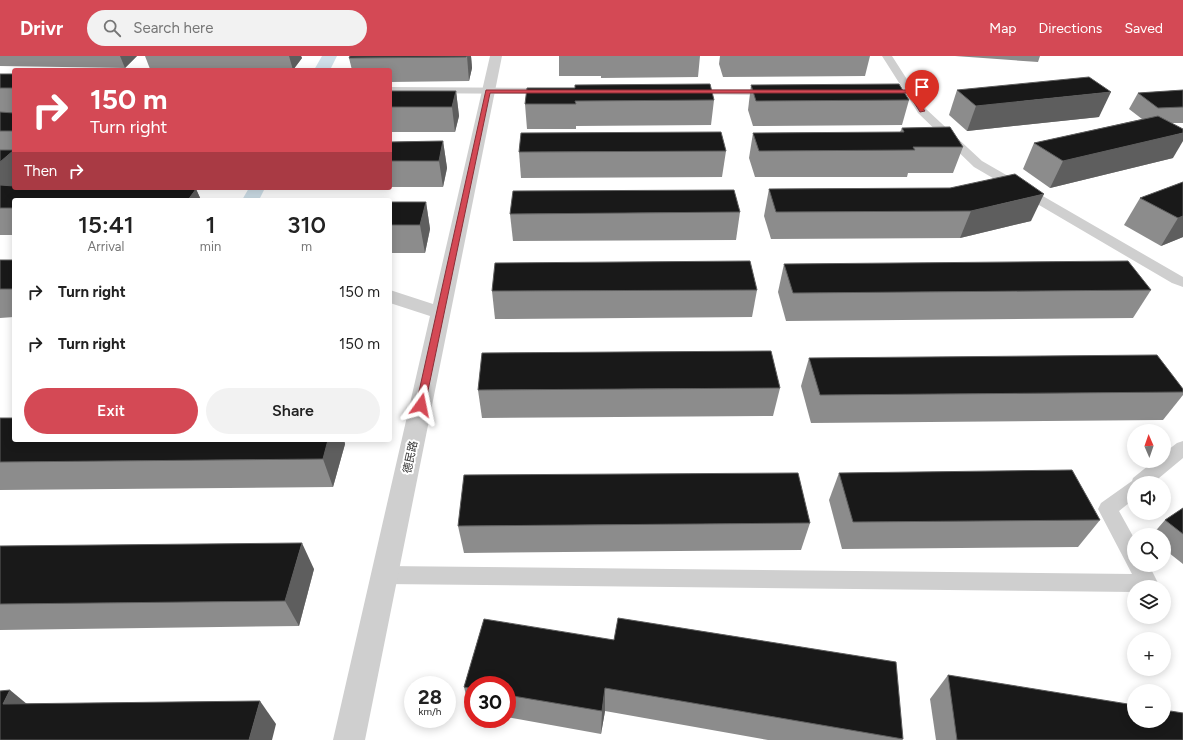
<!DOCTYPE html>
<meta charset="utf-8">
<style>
:root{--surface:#fff;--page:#f2f2f2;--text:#222;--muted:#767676;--accent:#d44955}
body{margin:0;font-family:Figtree,"Noto Sans SC",sans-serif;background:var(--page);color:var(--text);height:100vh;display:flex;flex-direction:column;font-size:15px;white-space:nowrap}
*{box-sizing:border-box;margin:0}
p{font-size:13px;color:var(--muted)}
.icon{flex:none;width:22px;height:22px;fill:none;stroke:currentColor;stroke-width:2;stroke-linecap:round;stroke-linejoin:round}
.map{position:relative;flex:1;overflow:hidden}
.panel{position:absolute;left:12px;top:142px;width:380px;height:244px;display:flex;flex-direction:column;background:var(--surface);border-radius:4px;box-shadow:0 2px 10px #0003}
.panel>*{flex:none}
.hud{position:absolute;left:12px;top:12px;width:380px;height:122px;border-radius:4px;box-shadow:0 2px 10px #0003;background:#d44955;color:#fff;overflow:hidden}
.needle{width:26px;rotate:358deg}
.fabs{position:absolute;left:1127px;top:368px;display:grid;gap:8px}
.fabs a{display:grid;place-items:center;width:44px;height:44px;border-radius:50%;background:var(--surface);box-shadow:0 2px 10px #0003;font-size:20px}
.speed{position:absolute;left:404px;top:620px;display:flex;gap:8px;font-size:20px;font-weight:700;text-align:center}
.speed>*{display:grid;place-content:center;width:52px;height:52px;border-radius:50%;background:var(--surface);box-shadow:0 2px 10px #0003;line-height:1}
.speed small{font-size:10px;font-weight:400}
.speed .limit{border:6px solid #d22;background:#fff;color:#111}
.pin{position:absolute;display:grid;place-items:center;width:34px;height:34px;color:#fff;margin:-41px -17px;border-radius:50% 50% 50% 0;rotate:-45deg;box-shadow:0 0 4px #0007}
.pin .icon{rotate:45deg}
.me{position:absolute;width:44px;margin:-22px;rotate:12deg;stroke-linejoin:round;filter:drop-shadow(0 0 3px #0008)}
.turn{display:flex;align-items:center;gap:14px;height:84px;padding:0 12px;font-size:18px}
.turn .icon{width:52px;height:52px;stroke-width:2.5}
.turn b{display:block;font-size:28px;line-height:34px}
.then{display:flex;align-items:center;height:38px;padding:0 12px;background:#0003;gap:8px;font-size:15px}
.eta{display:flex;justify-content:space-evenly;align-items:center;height:68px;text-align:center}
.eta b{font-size:24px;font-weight:600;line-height:28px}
.button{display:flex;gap:8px;margin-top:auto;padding:8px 12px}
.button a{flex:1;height:46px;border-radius:24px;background:var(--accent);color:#fff;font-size:16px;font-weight:600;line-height:46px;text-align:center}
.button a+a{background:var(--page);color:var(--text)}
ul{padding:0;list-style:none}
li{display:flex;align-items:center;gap:12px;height:52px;padding:0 12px}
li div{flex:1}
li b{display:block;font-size:15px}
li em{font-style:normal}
header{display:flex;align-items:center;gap:24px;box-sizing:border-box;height:56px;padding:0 20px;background:var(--accent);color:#fff}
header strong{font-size:19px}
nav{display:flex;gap:22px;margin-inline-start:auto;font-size:14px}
.search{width:280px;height:36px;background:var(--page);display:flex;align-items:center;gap:10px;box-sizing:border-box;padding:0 14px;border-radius:22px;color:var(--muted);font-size:15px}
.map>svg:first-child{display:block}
.water{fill:#cedfe8}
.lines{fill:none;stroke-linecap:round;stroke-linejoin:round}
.lane{fill:#cfcfcf;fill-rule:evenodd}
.street{fill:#cfcfcf;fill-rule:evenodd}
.wall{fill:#8c8c8c}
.shaded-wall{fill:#5e5e5e}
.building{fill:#191919;stroke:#5e5e5e}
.route{fill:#d44955;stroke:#8a2f37}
.labels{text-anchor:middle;stroke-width:4;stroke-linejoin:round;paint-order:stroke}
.street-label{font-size:11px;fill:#323232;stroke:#fff}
</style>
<header>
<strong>Drivr</strong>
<div class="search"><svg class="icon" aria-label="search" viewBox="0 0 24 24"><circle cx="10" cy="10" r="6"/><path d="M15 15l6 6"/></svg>Search here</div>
<nav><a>Map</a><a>Directions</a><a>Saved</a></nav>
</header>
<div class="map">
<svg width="1183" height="684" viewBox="0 0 1183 684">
<rect width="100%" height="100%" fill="#fff"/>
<!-- water -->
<g class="water">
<path d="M 322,0 L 337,0 L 330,14 L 314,14 Z"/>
<path d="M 249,132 L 265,132 L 259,144 L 242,144 Z"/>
</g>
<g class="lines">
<!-- lane -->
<g class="lane">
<path d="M 882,0 L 892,0 L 926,53 L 982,105 L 1183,221 L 1183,231 L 1172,227 L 974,111 L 918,57 L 907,39 L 878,38 L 877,36 L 878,34 L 903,33 Z"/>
<path d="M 390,31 L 550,32 L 555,35 L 550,38 L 390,37 Z"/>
<path d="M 688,33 L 774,33 L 779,36 L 774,39 L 684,38 L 683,36 L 684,34 Z"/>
<path d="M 1183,385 L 1183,402 L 1153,427 L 1134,427 L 1134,443 L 1119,455 L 1134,482 L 1134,509 L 1149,509 L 1158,527 L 1157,531 L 1134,531 L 1134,536 L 384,528 L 377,525 L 374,519 L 377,513 L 384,510 L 1132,518 L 1098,453 L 1101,447 L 1132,425 L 1133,422 L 1154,405 L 1164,405 L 1164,397 L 1177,387 Z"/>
</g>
<!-- street -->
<path class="street" d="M 490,0 L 502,0 L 365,684 L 333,684 L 430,260 L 390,247 L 390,234 L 433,248 Z"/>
</g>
<!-- wall -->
<g class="wall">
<path d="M 0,0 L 137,0 L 125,12 L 0,10 Z"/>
<path d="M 145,0 L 301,0 L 302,2 L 293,14 L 263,14 L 150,13 Z"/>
<path d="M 471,0 L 472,12 L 469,25 L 390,26 L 390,14 L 352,14 L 349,2 Z"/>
<path d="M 559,0 L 700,0 L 698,21 L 601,22 L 601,20 L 559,20 Z"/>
<path d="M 720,0 L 870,0 L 865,20 L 723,21 L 719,8 Z"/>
<path d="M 955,0 L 1040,0 L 1038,6 Z"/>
<path d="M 0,18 L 14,18 L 14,132 L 196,133 L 201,144 L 14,144 L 14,179 L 0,179 Z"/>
<path d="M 751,29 L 909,44 L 902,69 L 753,70 L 748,54 Z"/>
<path d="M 575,32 L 714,44 L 711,69 L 576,70 L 576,73 L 527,73 L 525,48 Z"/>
<path d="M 957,34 L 1099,61 L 967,75 L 949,59 Z"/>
<path d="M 1183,34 L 1183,67 L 1173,67 L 1173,102 L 1050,132 L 1023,113 L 1034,87 L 1142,63 L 1129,53 L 1138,37 Z"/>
<path d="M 390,35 L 456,35 L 459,60 L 455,76 L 390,76 Z"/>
<path d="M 902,72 L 963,91 L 953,117 L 908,117 L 907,121 L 755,121 L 749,102 L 753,77 L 900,76 Z"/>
<path d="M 443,85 L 447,112 L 443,131 L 390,131 L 390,86 Z"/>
<path d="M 726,95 L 722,121 L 521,122 L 519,96 Z"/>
<path d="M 1183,126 L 1183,181 L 1161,190 L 1124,169 L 1140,142 Z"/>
<path d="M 950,132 L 1031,165 L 960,182 L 771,183 L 764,160 L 769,133 Z"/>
<path d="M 390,146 L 426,146 L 430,173 L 425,197 L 390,197 Z"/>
<path d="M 740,156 L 736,184 L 513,185 L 510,158 Z"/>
<path d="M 0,204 L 14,204 L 14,261 L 0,262 Z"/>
<path d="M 784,208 L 1151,234 L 1133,262 L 786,265 L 778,236 Z"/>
<path d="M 757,234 L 752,261 L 495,263 L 492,235 Z"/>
<path d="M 809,302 L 1183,333 L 1183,339 L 1163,364 L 811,367 L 801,330 Z"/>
<path d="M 780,332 L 773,360 L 482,362 L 478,334 Z"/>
<path d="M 0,362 L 14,384 L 344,384 L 345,388 L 333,431 L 0,434 Z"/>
<path d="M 839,417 L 1100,464 L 1078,491 L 842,493 L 829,444 Z"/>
<path d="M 1183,452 L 1183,508 L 1164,493 L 1164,479 L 1152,479 L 1165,464 Z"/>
<path d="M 810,467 L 801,494 L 464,497 L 458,470 Z"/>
<path d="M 0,490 L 314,513 L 299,570 L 0,574 Z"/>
<path d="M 484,563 L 903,683 L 902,684 L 768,684 L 605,655 L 601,678 L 507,661 L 507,629 L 473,629 L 473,655 L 470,655 L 464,631 Z"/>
<path d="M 948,619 L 1183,684 L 936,684 L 930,643 Z"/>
</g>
<!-- shaded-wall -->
<g class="shaded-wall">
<path d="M 120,0 L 137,0 L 125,12 Z"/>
<path d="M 289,0 L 301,0 L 302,2 L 293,14 Z"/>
<path d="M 467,0 L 471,0 L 472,12 L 469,25 Z"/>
<path d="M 456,35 L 459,60 L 455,76 L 452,51 Z"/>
<path d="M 1111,36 L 1099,61 L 967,75 L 976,50 Z"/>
<path d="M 1183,77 L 1183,85 L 1173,102 L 1050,132 L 1063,105 Z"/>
<path d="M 443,85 L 447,112 L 443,131 L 439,105 Z"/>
<path d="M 14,94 L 14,132 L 0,139 L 0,106 Z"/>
<path d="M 196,133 L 201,144 L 188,144 Z"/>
<path d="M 1044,138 L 1031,165 L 960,182 L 971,155 Z"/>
<path d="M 426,146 L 430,173 L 425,197 L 420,169 Z"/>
<path d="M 1183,160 L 1183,181 L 1161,190 L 1178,162 Z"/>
<path d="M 328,384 L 344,384 L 345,388 L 333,431 L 323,403 Z"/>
<path d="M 302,487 L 314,513 L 299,570 L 285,545 Z"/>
<path d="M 605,632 L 605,655 L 601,678 L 602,655 Z"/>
<path d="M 10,634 L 39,658 L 3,648 Z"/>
<path d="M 260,645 L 276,668 L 272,684 L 249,684 Z"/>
</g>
<!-- building -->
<g class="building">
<path d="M 350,0 L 467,0 L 466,1 L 349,2 Z"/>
<rect x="0" y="18" width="14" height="14"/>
<path d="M 1089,21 L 1111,36 L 976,50 L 957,34 Z"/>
<path d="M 710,28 L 714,44 L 575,45 L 576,48 L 525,48 L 527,32 L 575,32 L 575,29 Z"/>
<path d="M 899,28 L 909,44 L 756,45 L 751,29 Z"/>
<path d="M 1183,34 L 1183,51 L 1158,52 L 1138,37 Z"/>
<path d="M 390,35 L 456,35 L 452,51 L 390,51 Z"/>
<path d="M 0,56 L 14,57 L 14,75 L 0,75 Z"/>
<path d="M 1158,60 L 1183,73 L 1183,77 L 1063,105 L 1034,87 Z"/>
<path d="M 950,71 L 963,91 L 913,91 L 915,94 L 759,95 L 753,77 L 904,76 L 902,72 Z"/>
<path d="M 721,76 L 726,95 L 519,96 L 521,77 Z"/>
<path d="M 443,85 L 439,105 L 390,105 L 390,86 Z"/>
<path d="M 0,94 L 14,94 L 0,106 Z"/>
<path d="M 1015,118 L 1044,138 L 971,155 L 776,156 L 769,133 L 950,132 Z"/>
<path d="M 1183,126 L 1183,160 L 1178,162 L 1140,142 Z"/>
<path d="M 0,129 L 14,130 L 14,132 L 155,132 L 196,133 L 188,144 L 14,144 L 14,152 L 0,152 Z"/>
<path d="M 734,134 L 740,156 L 510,158 L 513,135 Z"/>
<path d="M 390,146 L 426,146 L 420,169 L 390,169 Z"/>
<rect x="0" y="204" width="14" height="29"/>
<path d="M 750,205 L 757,234 L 492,235 L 495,207 Z"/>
<path d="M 1128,205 L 1151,234 L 793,237 L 784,208 Z"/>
<path d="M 771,295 L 780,332 L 478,334 L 482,297 Z"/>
<path d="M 1157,299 L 1183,333 L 1183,336 L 820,339 L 809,302 Z"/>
<path d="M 0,362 L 14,362 L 14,384 L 328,384 L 323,403 L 0,406 Z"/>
<path d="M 1072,414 L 1100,464 L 853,466 L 839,417 Z"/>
<path d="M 798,417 L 810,467 L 458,470 L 464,419 Z"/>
<path d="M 1183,452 L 1183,478 L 1165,464 Z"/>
<path d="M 302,487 L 285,545 L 0,548 L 0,490 Z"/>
<path d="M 618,562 L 896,606 L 903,683 L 605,632 L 602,655 L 507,639 L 507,629 L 473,629 L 473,633 L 464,631 L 484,563 L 614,584 Z"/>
<path d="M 948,619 L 1134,649 L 1134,665 L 1164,665 L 1164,654 L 1183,657 L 1183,684 L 957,684 Z"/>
<path d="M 10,634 L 3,648 L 260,645 L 249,684 L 0,684 L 0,635 Z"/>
</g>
<!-- route -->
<path class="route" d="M 486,34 L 909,34 L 925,55 L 920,56 L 908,37 L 490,37 L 425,349 L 421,353 L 416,349 Z"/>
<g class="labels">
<!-- street labels -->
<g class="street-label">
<text transform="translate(410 401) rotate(-78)" y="4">德民路</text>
</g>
</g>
</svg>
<div class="fabs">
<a><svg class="needle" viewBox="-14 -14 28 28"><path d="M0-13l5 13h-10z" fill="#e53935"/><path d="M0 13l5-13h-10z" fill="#767676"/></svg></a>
<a><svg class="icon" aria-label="sound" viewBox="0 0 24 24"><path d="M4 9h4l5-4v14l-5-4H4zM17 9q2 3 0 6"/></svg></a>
<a><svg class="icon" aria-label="search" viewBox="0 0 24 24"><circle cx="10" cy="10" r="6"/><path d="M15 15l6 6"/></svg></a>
<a><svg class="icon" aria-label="layers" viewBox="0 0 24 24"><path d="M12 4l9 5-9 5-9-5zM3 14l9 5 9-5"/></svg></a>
<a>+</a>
<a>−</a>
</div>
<div class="speed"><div>28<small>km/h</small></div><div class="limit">30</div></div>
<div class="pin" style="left:922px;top:55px;background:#d93025"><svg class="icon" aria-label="arrive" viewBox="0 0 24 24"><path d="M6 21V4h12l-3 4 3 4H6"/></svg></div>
<svg class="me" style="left:421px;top:349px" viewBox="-20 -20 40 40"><path d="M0-17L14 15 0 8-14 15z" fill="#d44955" stroke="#fff" stroke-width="4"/></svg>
<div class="hud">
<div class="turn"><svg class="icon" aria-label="right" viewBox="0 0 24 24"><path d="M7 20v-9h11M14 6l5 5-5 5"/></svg><div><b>150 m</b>Turn right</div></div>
<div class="then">Then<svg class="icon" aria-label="right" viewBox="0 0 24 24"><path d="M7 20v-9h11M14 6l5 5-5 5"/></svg></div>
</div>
<section class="panel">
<div class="eta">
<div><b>15:41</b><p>Arrival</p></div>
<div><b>1</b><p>min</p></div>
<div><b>310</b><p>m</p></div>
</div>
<ul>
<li><svg class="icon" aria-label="right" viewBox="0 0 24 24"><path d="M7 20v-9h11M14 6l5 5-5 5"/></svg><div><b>Turn right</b></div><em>150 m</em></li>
<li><svg class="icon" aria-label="right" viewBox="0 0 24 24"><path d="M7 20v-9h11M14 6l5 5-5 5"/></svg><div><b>Turn right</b></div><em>150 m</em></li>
</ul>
<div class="button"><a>Exit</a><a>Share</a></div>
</section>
</div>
